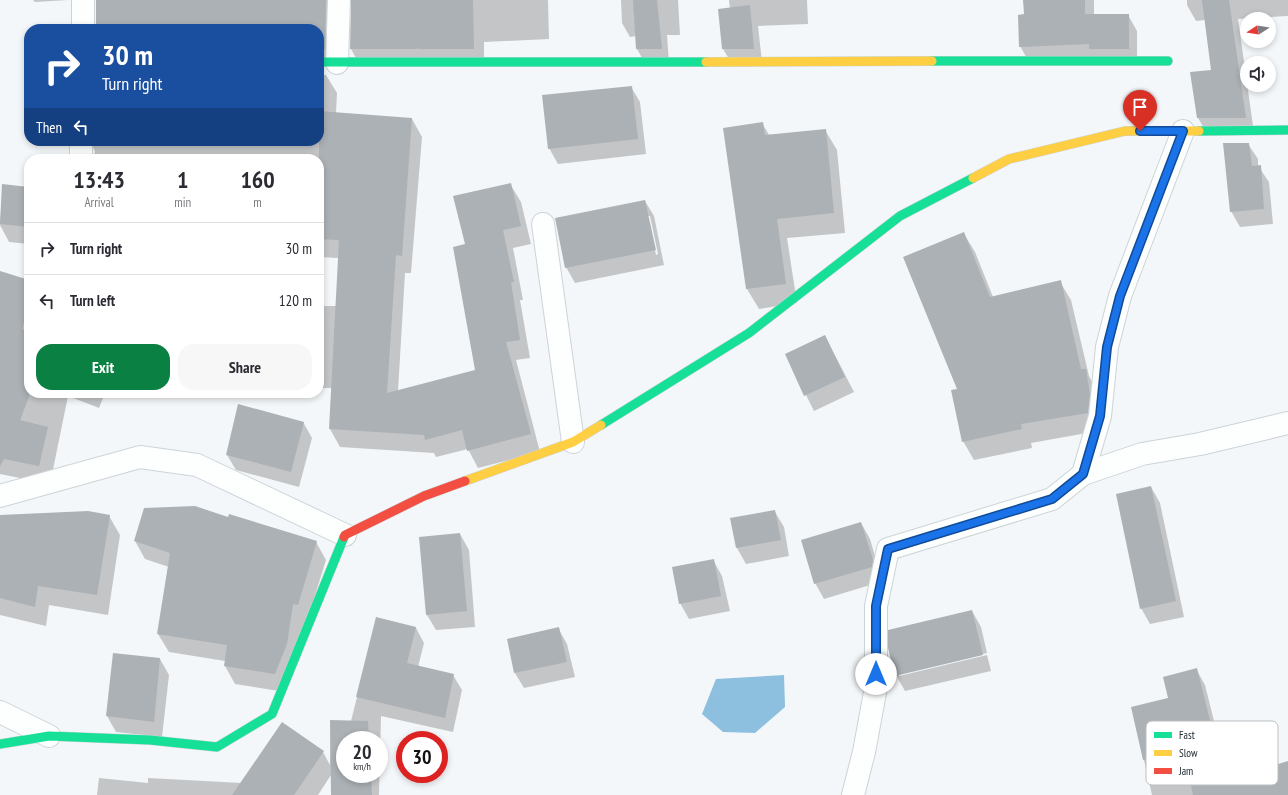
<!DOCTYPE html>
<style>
:root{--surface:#fff;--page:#f7f7f7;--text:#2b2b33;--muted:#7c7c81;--line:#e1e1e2;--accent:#0b8043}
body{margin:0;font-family:"PT Sans Narrow",sans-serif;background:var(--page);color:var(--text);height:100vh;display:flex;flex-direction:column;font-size:15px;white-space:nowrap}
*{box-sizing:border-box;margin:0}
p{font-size:13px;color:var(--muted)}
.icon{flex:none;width:22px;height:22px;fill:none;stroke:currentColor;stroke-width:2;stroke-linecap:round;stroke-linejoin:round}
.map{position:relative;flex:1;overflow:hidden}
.drawer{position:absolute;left:24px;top:154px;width:300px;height:244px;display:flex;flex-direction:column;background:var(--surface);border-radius:16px;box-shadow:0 2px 6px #0003}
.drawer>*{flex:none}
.guide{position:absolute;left:24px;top:24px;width:300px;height:122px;border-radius:16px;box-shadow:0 2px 6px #0003;background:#1a4fa0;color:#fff;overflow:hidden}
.needle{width:26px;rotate:258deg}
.fabs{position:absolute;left:1240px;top:12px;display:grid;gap:8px}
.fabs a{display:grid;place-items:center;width:36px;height:36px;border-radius:50%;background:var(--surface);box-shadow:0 2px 6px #0003;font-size:20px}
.speed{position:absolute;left:336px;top:731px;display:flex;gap:8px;font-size:20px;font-weight:700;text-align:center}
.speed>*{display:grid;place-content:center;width:52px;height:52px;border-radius:50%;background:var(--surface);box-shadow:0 2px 6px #0003;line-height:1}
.speed small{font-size:10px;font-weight:400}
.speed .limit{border:6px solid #d22;background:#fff;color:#111}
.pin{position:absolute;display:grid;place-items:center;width:34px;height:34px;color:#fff;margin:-41px -17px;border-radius:50% 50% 50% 0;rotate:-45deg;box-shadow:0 0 4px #0007}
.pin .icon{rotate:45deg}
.me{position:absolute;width:44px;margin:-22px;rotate:0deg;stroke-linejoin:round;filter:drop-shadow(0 0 3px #0008)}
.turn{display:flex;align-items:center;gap:14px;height:84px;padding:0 12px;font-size:18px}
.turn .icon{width:52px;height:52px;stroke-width:2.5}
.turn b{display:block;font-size:28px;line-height:34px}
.then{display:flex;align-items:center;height:38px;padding:0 12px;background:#0003;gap:8px;font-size:15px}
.eta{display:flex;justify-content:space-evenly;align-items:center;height:68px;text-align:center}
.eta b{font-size:24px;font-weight:800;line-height:28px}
.cta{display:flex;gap:8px;margin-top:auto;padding:8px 12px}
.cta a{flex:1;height:46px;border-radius:16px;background:var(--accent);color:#fff;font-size:16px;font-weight:800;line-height:46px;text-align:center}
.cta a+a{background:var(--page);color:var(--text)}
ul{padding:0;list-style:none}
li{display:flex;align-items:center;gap:12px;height:52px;padding:0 12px;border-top:1px solid var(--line)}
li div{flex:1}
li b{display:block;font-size:15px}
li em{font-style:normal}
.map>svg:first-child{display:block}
.water{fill:#8dc0de}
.shadow{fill:#0003;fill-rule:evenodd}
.building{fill:#abb1b5}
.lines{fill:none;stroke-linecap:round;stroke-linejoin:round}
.street-casing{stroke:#ccd4d8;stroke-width:24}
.fast-casing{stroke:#ccd4d8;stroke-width:10}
.slow-casing{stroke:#ccd4d8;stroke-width:10}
.jam-casing{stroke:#ccd4d8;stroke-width:10}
.street{stroke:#fdfefe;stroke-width:22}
.fast{stroke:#16e098;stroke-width:9}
.slow{stroke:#ffcf43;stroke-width:9}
.jam{stroke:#f24e42;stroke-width:9}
.route-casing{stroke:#114b97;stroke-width:10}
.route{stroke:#1a73e8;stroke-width:7}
.key{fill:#fff;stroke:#bcbfc1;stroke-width:1}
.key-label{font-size:11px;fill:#202a31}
</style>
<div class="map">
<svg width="1288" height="795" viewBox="0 0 1288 795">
<rect width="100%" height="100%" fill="#f4f7f9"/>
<!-- water -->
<path class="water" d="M 784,675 L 785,707 L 755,733 L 723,732 L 702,714 L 716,679 Z"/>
<!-- shadow -->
<g class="shadow">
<path d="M 33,0 L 68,0 L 35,2 Z"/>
<path d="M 96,0 L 548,0 L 549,39 L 484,42 L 484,67 L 361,67 L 351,49 L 352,6 L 350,5 L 323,69 L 319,73 L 319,29 L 96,29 Z"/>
<path d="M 621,0 L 678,0 L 680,35 L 667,35 L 669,63 L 645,63 L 637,49 L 636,36 L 630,37 L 622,23 Z"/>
<path d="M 729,0 L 807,0 L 808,24 L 758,26 L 762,62 L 731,62 L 723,49 L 730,9 Z"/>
<path d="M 1024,0 L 1094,0 L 1094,15 L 1128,15 L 1137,31 L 1137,64 L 1029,62 L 1020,46 L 1025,15 Z"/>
<path d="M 1187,0 L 1288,0 L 1288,16 L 1238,19 L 1254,133 L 1207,133 L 1198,118 L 1212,70 L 1205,20 L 1196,21 L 1187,5 Z"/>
<path d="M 319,74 L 326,75 L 337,93 L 336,113 L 412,119 L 422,137 L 411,273 L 405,273 L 398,391 L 476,371 L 466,245 L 510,184 L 521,202 L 531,244 L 513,248 L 523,300 L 520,300 L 530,358 L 516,360 L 540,452 L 478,468 L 468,449 L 436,457 L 434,453 L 340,447 L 330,429 L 332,388 L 319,388 L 319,306 L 337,306 L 339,258 L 319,257 L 319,159 L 92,159 L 95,152 L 91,141 L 319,141 Z"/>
<path d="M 631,87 L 640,102 L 646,154 L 558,164 L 549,148 Z"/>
<path d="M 762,123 L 769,135 L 825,130 L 837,150 L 845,233 L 787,238 L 797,303 L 759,309 L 747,289 L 724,129 Z"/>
<path d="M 1248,144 L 1258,159 L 1258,166 L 1269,182 L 1273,224 L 1240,227 L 1231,211 Z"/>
<path d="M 3,185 L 29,188 L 29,244 L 9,242 L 0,225 Z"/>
<path d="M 645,201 L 654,216 L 664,265 L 575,283 L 566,267 ZM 648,216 L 650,216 L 658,254 L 656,255 Z"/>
<path d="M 964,234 L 975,252 L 993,297 L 1060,282 L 1071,300 L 1089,376 L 1096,389 L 1098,431 L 1031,443 L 1032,448 L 974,460 L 963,441 L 958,390 Z"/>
<path d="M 0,272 L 29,281 L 29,393 L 105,393 L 99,408 L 68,396 L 50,484 L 0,474 Z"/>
<path d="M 825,336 L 854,392 L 814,411 L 786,355 Z"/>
<path d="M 303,422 L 312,438 L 299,487 L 236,470 L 227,455 Z"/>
<path d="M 1151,487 L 1160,503 L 1184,617 L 1150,624 L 1141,608 Z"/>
<path d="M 775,512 L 784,527 L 789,556 L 746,564 L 737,548 L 732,519 Z"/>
<path d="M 0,516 L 109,516 L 120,535 L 108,615 L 49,605 L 46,626 L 0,615 Z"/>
<path d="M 229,518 L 316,542 L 326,560 L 285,692 L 235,684 L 225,666 L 225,661 L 169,652 L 158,634 L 169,567 L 145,559 L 135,541 Z"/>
<path d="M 861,523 L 870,539 L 881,577 L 880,582 L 824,599 L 815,583 Z"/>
<path d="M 460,534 L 469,550 L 475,627 L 436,630 L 427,615 Z"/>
<path d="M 713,560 L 722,576 L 730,611 L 689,619 L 680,603 Z"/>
<path d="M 972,611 L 981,627 L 987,653 L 899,674 L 899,676 L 987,655 L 991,671 L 905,691 L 896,675 Z"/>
<path d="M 377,618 L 416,628 L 424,643 L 418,667 L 453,675 L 462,690 L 453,732 L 381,716 L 379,795 L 332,795 L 331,775 L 318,795 L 97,795 L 99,778 L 148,783 L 148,778 L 242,783 L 323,752 L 330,765 L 331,721 L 351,721 ZM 345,740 L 379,740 L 379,774 L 345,774 Z"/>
<path d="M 558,628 L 567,644 L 575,677 L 524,688 L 515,673 Z"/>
<path d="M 160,659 L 169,675 L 162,737 L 116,732 L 107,716 Z"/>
<path d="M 1196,669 L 1205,685 L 1224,761 L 1238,758 L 1247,775 L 1288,764 L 1288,795 L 1152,795 L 1132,708 L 1169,699 Z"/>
</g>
<!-- building -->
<g class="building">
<path d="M 96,0 L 326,0 L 325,49 L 319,50 L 319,29 L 96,29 Z"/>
<path d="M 351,0 L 473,0 L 474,49 L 418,49 L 418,46 L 417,49 L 350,49 Z"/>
<path d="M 633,0 L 657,0 L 662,49 L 636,49 Z"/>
<path d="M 1023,0 L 1085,0 L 1085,14 L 1129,14 L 1129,49 L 1089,49 L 1089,44 L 1019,47 L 1018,15 L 1024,14 Z"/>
<path d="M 1202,0 L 1229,0 L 1246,118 L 1197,118 L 1190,72 L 1211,70 Z"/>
<path d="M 750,5 L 754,49 L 722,49 L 718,9 Z"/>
<path d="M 632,86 L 638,139 L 548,149 L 542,95 Z"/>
<path d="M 319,111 L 412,118 L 402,256 L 396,255 L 387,393 L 475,370 L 453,247 L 465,244 L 453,196 L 511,183 L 521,226 L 503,230 L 514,282 L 511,282 L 520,340 L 506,342 L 531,434 L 467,451 L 462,430 L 425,440 L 424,435 L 329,429 L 339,240 L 319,239 Z"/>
<path d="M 763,122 L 765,135 L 826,129 L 834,213 L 777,219 L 786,284 L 746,289 L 723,128 Z"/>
<path d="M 1223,143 L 1249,143 L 1252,166 L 1261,165 L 1264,209 L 1230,212 Z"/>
<path d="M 2,184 L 29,187 L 29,227 L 0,224 Z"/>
<path d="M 645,200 L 656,250 L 565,268 L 555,218 Z"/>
<path d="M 964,232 L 990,297 L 1061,280 L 1081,369 L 1086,369 L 1090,394 L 1088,413 L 1021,424 L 1022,429 L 962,442 L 951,390 L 957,389 L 903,257 Z"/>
<path d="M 0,271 L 29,280 L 29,306 L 22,329 L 29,332 L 29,397 L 20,420 L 48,427 L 39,466 L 4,459 L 0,466 Z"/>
<path d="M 825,335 L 845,377 L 804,396 L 785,354 Z"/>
<path d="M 238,404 L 304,422 L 291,472 L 226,455 Z"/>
<path d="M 1151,486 L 1176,601 L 1140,609 L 1116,494 Z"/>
<path d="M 195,506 L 228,517 L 229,514 L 317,541 L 298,605 L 293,604 L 287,644 L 275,674 L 224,666 L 227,645 L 157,634 L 170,553 L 134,541 L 144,508 Z"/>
<path d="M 775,510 L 781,540 L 736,548 L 730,518 Z"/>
<path d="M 88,511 L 110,515 L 97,595 L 38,586 L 35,607 L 0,598 L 0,515 Z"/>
<path d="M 861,522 L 873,560 L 872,567 L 814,584 L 801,540 Z"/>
<path d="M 460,533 L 467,611 L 426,615 L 419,537 Z"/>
<path d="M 714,559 L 721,596 L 679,604 L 672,567 Z"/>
<path d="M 972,610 L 983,655 L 895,676 L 888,648 L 888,630 Z"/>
<path d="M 376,617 L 416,627 L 407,663 L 454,674 L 445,718 L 356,697 Z"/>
<path d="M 559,627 L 567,662 L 514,673 L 507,639 Z"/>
<path d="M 113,653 L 160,658 L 154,722 L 106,716 Z"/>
<path d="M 1197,668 L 1220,761 L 1239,757 L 1242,775 L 1288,761 L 1288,795 L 1193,795 L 1186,760 L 1183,760 L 1181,750 L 1143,760 L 1131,707 L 1168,698 L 1163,677 Z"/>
<path d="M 330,720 L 368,721 L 369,740 L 345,740 L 345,774 L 371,774 L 372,795 L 331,795 Z"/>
<path d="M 282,722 L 324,751 L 294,795 L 232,795 Z"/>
</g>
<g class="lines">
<!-- street casing -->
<g class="street-casing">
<g id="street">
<path d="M 83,29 L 83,0"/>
<path d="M 337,63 L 339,0"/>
<path d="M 1183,131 L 1120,296 L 1107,347 L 1100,416 L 1083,474 L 1142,454 L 1200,444 L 1288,423"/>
<path d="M 81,152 L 81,141"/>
<path d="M 543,224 L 573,442"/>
<path d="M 0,496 L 140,457 L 197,465 L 345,535"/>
<path d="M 0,712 L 49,736"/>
<path d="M 853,795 L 864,752 L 876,687 L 876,606 L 888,549 L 1052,499 L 1083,474"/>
</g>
</g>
<!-- fast casing -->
<g class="fast-casing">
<g id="fast">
<path d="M 932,61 L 1168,61"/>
<path d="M 319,62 L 706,62"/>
<path d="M 1199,131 L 1288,130"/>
<path d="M 601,425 L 749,333 L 900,216 L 973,178"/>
<path d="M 0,744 L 49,736 L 150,740 L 217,747 L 272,714 L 344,537"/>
</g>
</g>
<!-- slow casing -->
<g class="slow-casing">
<g id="slow">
<path d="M 706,62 L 932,61"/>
<path d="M 973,178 L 1009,159 L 1125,131 L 1199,131"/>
<path d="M 465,481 L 573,442 L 601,425"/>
</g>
</g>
<!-- jam casing -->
<g class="jam-casing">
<path id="jam" d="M 344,537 L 345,535 L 424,496 L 465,481"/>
</g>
<!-- street -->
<use href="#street" class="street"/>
<!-- fast -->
<use href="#fast" class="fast"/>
<!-- slow -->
<use href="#slow" class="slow"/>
<!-- jam -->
<use href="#jam" class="jam"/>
</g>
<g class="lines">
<!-- route casing -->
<g class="route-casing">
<path id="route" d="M 876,674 L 876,606 L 888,549 L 1052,499 L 1083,474 L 1100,416 L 1107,347 L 1120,296 L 1183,131 L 1140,131"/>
</g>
<!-- route -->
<use href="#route" class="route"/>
</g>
<!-- legend -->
<rect x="1146" y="721" width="132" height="64" rx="6" class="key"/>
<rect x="1154" y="732" width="18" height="6" fill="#16e098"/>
<rect x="1154" y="750" width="18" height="6" fill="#ffcf43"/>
<rect x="1154" y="768" width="18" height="6" fill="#f24e42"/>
<g class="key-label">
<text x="1179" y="739">Fast</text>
<text x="1179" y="757">Slow</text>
<text x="1179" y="775">Jam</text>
</g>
</svg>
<div class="fabs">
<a><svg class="needle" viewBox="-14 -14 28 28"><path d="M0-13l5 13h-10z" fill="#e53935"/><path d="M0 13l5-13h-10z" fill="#7c7c81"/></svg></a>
<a><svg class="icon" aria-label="sound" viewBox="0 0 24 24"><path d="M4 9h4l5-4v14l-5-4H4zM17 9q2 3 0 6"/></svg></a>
</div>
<div class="speed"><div>20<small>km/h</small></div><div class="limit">30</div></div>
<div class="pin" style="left:1140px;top:131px;background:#d93025"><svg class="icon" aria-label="arrive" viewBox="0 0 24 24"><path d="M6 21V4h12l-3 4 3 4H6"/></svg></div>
<svg class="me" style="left:876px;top:674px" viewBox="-20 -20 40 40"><circle r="19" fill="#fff"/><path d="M0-13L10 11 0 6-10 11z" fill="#1a73e8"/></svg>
<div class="guide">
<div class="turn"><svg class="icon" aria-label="right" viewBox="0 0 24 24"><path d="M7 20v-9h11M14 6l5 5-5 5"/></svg><div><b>30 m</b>Turn right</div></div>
<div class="then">Then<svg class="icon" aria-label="left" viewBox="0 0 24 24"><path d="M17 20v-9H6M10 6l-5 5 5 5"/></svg></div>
</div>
<section class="drawer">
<div class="eta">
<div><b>13:43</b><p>Arrival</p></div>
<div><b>1</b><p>min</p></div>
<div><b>160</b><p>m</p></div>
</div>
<ul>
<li><svg class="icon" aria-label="right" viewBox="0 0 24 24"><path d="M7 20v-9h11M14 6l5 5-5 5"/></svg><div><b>Turn right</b></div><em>30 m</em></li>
<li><svg class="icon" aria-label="left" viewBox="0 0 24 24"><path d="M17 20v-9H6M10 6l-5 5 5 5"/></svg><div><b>Turn left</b></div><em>120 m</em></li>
</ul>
<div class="cta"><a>Exit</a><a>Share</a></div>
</section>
</div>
